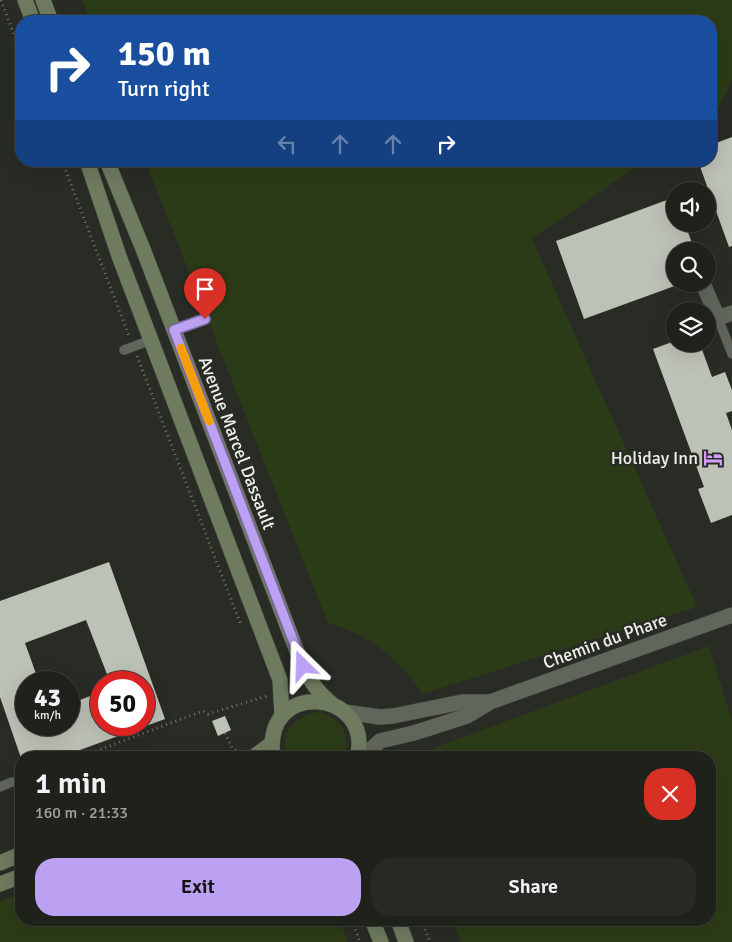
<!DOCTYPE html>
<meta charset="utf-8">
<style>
:root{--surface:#1f211b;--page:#272924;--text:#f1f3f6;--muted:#a1a3a3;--line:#3c3e3a;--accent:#bca0f2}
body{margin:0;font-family:Signika,sans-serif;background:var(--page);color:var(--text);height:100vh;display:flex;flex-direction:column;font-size:19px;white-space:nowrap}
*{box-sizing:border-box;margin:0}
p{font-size:16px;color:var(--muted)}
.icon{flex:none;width:28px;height:28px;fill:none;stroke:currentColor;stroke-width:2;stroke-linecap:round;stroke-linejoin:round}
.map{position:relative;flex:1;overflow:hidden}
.panel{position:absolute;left:15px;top:751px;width:701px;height:175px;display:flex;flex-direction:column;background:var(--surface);border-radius:20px;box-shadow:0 5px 20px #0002,0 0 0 1px var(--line)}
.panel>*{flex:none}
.guide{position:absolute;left:15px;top:15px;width:702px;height:152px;border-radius:20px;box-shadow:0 5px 20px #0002,0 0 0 1px var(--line);background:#1a4fa0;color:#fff;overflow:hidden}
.buttons{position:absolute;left:666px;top:182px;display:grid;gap:10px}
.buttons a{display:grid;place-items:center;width:50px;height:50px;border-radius:50%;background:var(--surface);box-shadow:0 5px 20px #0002,0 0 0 1px var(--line);font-size:25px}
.speed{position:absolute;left:15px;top:671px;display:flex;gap:10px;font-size:25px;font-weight:700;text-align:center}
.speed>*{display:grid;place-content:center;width:65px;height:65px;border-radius:50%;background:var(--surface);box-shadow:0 5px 20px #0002,0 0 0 1px var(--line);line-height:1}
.speed small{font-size:12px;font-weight:400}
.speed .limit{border:8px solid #d22;background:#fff;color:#111}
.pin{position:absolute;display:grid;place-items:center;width:42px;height:42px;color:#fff;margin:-51px -21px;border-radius:50% 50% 50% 0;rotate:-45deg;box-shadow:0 0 5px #0007}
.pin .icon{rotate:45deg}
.me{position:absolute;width:55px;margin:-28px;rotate:338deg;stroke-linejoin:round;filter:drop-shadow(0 0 4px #0008)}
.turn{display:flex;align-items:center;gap:18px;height:105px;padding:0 20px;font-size:22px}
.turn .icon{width:65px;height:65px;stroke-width:2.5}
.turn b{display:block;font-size:35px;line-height:42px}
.lanes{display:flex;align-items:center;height:48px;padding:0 20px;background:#0003;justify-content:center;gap:25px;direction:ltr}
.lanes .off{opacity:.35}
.round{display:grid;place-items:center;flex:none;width:52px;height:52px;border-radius:20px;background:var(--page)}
.head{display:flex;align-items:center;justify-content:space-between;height:85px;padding:0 20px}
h1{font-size:30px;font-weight:600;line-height:38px}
.cta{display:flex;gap:10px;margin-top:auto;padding:10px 20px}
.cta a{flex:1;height:58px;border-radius:20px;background:var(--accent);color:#111;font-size:20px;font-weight:600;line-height:58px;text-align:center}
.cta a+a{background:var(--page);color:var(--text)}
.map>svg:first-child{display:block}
.green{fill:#2c3b17}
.building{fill:#bdc2b7;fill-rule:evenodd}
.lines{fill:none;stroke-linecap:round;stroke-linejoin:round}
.service-casing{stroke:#464a43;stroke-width:10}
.minor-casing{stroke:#464a43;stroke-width:16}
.tertiary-casing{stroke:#464a43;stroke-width:16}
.secondary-casing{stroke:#464a43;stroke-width:16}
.path{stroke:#73756e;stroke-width:3;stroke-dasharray:1 4;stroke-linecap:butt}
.service{stroke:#61665d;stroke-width:9}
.minor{stroke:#61665d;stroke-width:15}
.tertiary{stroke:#61665d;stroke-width:15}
.secondary{stroke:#6e7b5f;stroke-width:15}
.route-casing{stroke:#7a689d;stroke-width:12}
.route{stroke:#bca0f2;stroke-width:9}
.slow{stroke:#f59e0b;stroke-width:9}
.labels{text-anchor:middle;stroke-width:5;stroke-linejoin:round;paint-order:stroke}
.street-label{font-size:18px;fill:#eef0eb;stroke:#292c24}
.poi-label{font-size:18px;fill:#eef0eb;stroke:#292c24;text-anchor:end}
</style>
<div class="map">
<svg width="732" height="942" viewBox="0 0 732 942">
<rect width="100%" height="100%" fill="#292c24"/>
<!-- green -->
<g class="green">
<path d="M 82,0 L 732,0 L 732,80 L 716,113 L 711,116 L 711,21 L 90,21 Z"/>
<path d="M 145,161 L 645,161 L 532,239 L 697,607 L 422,694 C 404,662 364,631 328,623 Z"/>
<path d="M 709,646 L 732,721 L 732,942 L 461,942 L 452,920 L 710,920 L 710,758 L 434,757 L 434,748 Z"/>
<path d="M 318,712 C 341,717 351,735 344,757 L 289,757 C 276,735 296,715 318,712 Z"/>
<path d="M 21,893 L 21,920 L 340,920 L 348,942 L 0,942 L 0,902 Z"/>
</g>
<!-- building -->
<g class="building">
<path d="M 732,137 L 732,246 L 729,247 L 698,161 L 711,161 L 711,145 Z"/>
<path d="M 675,197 L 675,224 L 685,224 L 695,251 L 675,251 L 675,284 L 680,284 L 584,319 L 556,241 Z"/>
<path d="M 675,341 L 675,344 L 700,344 L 712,377 L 725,372 L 732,390 L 732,411 L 726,413 L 732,430 L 732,515 L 711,523 L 698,489 L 704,487 L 653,349 Z"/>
<path d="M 109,562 L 165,719 L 58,758 L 21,758 L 0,697 L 0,601 ZM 86,620 L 110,682 L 144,682 L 144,725 L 101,725 L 101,692 L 69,704 L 69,725 L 26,725 L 26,682 L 39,682 L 25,643 Z"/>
<path d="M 225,716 L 231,730 L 218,736 L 212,721 Z"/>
</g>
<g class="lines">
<!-- service casing -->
<g class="service-casing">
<g id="service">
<path d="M 718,318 L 732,354"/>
<path d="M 174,330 L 205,319"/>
<path d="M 124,350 L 151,340"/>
<path d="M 0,787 L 12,782"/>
</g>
</g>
<!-- minor casing -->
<g class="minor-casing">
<path id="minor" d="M 703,284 L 718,318 L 732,313"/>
</g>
<!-- tertiary casing -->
<g class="tertiary-casing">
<g id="tertiary">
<path d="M 345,712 L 380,717 L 393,716 L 462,702 L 489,702"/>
<path d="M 362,758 L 380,741 L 414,733 L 467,716 L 490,702 L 732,615"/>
</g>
</g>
<!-- secondary casing -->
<g class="secondary-casing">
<g id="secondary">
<path d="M 25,0 L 33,21"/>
<path d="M 43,0 L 51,21"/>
<path d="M 87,161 L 119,256 L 280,680 L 282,716"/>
<path d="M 107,161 L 143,249 L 298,654 C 307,676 313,688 332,704"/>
<path d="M 252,758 L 271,744"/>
<path d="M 273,758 C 261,677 375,689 357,758"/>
<path d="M 0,863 L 21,854"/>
<path d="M 0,884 L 21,876"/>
<path d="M 372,920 L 381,942"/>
<path d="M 398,920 L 406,942"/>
</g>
</g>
<!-- path -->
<g class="path">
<path d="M 1,0 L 21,53"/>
<path d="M 62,161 L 129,336"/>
<path d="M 137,356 L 241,625"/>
<path d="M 225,733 L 233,750"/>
<path d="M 77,758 L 203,711 L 208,714 L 267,696"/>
<path d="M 217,758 L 240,748"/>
<path d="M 352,920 L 360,942"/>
<path d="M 421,920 L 430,942"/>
</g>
<!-- service -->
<use href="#service" class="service"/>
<!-- minor -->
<use href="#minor" class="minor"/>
<!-- tertiary -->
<use href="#tertiary" class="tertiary"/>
<!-- secondary -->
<use href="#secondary" class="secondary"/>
</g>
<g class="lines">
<!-- route casing -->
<g class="route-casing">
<path id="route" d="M 205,319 L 174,330 L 303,666"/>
</g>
<!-- route -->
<use href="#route" class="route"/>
<!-- slow -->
<path class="slow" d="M 181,348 L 209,421"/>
</g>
<!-- icons -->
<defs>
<g id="hotel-bare" transform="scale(1.5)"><path d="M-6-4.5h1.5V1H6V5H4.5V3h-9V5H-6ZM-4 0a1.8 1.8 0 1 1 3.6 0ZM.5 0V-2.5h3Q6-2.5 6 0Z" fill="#d19dfe" stroke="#292c24" stroke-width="2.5" paint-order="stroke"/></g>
</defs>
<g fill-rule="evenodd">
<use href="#hotel-bare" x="713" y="458"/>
</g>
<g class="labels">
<!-- street labels -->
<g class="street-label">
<text transform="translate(237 443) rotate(69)" y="6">Avenue Marcel Dassault</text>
<text transform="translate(605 641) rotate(-20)" y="6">Chemin du Phare</text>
</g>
<!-- poi labels -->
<g class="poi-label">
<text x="698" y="464">Holiday Inn</text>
</g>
</g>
</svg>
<div class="buttons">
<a><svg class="icon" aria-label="sound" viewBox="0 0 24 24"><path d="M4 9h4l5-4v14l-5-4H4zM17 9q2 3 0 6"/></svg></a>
<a><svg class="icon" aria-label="search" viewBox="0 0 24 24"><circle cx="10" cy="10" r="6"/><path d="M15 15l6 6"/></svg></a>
<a><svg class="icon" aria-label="layers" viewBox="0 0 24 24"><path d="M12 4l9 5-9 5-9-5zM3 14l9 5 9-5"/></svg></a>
</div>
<div class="speed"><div>43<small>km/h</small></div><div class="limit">50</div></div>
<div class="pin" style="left:205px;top:319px;background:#d93025"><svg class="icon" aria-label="arrive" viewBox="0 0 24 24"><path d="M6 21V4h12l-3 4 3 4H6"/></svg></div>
<svg class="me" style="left:303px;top:666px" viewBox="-20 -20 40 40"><path d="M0-17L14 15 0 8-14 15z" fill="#bca0f2" stroke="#fff" stroke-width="4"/></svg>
<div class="guide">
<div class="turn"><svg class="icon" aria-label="right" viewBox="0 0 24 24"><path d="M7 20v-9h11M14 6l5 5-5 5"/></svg><div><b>150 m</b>Turn right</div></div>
<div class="lanes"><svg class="icon off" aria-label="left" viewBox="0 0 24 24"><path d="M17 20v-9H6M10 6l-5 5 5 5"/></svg><svg class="icon off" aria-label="ahead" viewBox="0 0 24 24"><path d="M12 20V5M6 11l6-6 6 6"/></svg><svg class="icon off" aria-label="ahead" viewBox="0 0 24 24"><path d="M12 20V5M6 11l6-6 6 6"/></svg><svg class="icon" aria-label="right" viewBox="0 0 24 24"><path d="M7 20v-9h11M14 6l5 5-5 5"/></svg></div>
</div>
<section class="panel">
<div class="head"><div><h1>1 min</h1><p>160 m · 21:33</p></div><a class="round" style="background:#d93025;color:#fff"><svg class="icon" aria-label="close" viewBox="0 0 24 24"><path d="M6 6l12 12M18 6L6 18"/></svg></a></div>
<div class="cta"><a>Exit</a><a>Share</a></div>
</section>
</div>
